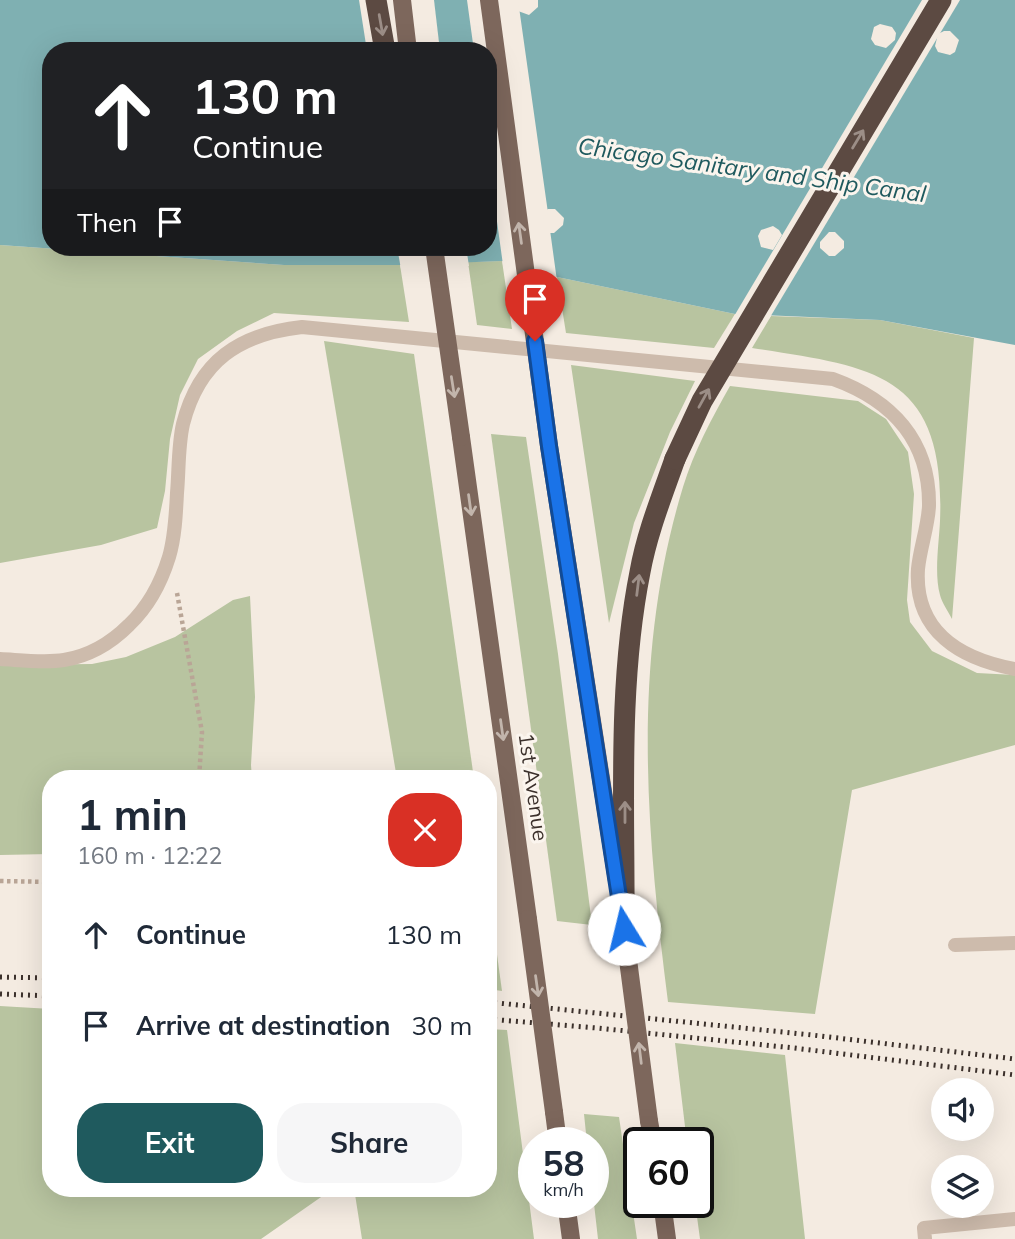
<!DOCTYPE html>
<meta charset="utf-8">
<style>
:root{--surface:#fff;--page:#f6f6f7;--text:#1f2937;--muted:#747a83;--accent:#1f5a5e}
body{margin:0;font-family:Mulish,sans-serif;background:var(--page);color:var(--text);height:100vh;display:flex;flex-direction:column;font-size:26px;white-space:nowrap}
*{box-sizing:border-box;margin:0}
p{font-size:23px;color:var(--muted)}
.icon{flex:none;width:38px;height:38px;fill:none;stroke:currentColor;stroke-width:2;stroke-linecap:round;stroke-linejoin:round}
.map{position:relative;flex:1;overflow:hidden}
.panel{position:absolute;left:42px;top:770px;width:455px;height:427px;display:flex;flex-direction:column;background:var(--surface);border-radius:28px;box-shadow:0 7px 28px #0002}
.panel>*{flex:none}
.guide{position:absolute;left:42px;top:42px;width:455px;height:214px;border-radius:28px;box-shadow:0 7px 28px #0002;background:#202124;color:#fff;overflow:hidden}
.tools{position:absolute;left:931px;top:1078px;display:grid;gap:14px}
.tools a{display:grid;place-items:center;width:63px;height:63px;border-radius:50%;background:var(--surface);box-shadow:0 7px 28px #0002;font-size:35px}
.speed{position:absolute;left:518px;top:1127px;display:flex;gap:14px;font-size:35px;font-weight:700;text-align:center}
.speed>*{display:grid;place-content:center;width:91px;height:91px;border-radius:50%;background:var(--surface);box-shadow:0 7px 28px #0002;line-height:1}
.speed small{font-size:18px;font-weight:400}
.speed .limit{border:4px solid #111;border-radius:10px;background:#fff;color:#111}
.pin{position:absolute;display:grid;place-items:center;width:60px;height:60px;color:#fff;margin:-72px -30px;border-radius:50% 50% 50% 0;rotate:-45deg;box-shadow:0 0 7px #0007}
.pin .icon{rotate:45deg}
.me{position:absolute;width:77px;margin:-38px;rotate:351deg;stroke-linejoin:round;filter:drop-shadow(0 0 5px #0008)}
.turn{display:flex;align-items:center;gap:24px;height:147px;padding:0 35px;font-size:32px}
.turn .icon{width:91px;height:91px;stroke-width:2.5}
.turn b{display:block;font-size:49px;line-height:60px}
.then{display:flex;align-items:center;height:66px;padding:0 35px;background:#0003;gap:14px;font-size:26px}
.round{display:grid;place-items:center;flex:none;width:74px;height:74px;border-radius:28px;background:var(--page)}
.headline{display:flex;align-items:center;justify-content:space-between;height:119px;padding:0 35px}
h1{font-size:42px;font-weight:700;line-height:52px}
.primary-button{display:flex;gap:14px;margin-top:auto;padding:14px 35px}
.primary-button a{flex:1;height:80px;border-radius:28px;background:var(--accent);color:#fff;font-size:28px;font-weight:700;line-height:80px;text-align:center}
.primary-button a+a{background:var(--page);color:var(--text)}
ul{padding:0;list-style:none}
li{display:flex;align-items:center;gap:21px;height:91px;padding:0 35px}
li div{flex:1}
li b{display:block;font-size:26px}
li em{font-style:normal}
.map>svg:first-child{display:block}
.green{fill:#b8c4a0}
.water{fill:#7fb0b2;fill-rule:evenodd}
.pier{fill:#f4ebe1}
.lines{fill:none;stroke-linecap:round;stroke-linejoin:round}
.path{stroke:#b9a596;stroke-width:4.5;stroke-dasharray:3.5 3.5;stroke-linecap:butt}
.lane{stroke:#cdbbac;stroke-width:14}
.primary{stroke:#7d675c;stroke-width:18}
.highway{stroke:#5c4a42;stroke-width:21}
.rail{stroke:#3b302b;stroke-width:5;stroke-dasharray:2 5;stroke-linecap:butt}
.primary-bridge{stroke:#7d675c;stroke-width:18}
.highway-bridge{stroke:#5c4a42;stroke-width:21}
.oneway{stroke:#9c8e87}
.oneway2{stroke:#c2b5ac}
.route-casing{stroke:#114b97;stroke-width:18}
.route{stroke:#1a73e8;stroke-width:12}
.labels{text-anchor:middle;stroke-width:6;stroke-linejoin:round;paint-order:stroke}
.street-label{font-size:21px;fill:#3b302b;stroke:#fbf5ee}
.water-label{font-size:23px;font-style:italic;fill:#1f5a5e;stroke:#fbf5ee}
</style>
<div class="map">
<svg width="1015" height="1239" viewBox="0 0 1015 1239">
<rect width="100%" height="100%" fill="#f4ebe1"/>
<!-- green -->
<g class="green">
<path d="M 0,245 L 284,265 L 400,265 L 409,322 L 274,313 L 237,331 L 198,359 L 180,395 L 170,439 L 165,491 L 157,528 L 101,545 L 0,563 Z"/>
<path d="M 502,261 L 512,329 L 477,325 L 468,262 Z"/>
<path d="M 557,277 L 735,314 L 714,348 L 566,333 Z"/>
<path d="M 771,316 L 880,320 L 974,338 L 952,619 C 948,611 942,603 940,595 C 934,573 939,543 940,521 C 946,372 873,367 752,348 Z"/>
<path d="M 324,341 L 414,354 L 474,779 L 397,779 Z"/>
<path d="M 571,365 L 695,381 L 670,432 L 634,523 L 609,623 Z"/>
<path d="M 730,386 L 858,401 L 886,419 L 908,452 L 914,494 L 907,600 L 910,622 L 932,651 L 977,673 L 1015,675 L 1015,745 L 852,790 L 815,1014 L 668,1002 C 646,828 631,658 683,487 C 694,451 712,418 730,386 Z"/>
<path d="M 491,434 L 526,437 L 558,654 L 592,925 L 557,921 Z"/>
<path d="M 250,596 L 255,697 L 251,765 L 252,779 L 51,779 L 51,854 L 0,855 L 0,665 L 92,664 L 126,657 L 175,637 L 233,600 Z"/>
<path d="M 488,889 L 502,991 L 488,989 Z"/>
<path d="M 0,1006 L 51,1009 L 51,1188 L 334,1188 L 261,1239 L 0,1239 Z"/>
<path d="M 488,1029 L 507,1030 L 534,1239 L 362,1239 L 354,1188 L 488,1188 Z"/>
<path d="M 675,1043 L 785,1055 L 805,1239 L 700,1239 L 695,1202 L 698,1202 L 698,1143 L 687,1143 Z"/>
<path d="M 584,1114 L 619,1117 L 637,1239 L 598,1239 L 593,1195 L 593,1143 L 587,1143 Z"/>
</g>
<!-- water -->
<path class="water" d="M 0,0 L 514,0 L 518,11 L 529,15 L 538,7 L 538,0 L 1015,0 L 1015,345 L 880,320 L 735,314 L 557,277 L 502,261 L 400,265 L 284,265 L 0,245 ZM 880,24 L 892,27 L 896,33 L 895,40 L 886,48 L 875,45 L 871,39 L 874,27 ZM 944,31 L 950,31 L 959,40 L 955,52 L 950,55 L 938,52 L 935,46 L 938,34 ZM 51,51 L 488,51 L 488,247 L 51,247 ZM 548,209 L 555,209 L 564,218 L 563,225 L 554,233 L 548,233 L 539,219 L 543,212 ZM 773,226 L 779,230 L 782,235 L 773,250 L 761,247 L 758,236 L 761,230 ZM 829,232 L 835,232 L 844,241 L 844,248 L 835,256 L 829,256 L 820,248 L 820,242 Z"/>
<!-- pier -->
<g class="pier">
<path d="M 359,0 L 434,0 L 440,51 L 367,51 Z"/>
<path d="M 467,0 L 518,0 L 548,213 L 543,219 L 543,224 L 550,230 L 557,281 L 503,265 L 488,156 L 488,51 L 474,51 Z"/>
<path d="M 922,0 L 960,0 L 769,319 L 733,318 Z"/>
<path d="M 397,247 L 466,247 L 469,266 L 401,269 Z"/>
</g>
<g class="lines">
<!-- path -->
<g class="path">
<path d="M 177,593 L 202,732 L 199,779"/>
<path d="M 0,881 L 51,882"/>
</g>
<!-- lane -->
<g class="lane">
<path d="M 0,659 C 20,660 44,663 64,660 C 89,656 112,642 129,625 C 149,606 161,583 169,557 C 175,537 176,513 177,493 C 179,471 178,446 183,424 C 199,361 239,334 302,327 L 833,379 C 891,400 930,440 929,506 C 928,527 920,548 918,569 C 914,632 961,659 1015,669"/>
<path d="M 955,945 L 1015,943"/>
<path d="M 925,1239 L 924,1228 L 1015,1219"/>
</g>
<!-- primary -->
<g class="primary">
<path d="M 402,0 L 408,51"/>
<path d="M 461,437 L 528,919"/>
<path d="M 549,446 L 617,881"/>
<path d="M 554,1112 L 558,1143"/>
<path d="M 649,1121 L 653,1143"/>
<path d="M 566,1202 L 571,1239"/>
<path d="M 662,1202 L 667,1239"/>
</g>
<!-- highway -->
<g class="highway">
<path d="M 376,0 L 385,51"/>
<path d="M 624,929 C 625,812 617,687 640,572 C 647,533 662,496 675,459"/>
</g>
<!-- rail -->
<g class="rail">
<path d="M 0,977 L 51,978"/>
<path d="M 0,994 L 51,996"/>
<path d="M 488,1002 L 812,1035 L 1015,1059"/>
<path d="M 488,1019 L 597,1028 L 794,1048 L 1015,1075"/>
</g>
<!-- primary-bridge -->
<g class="primary-bridge">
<path d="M 489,0 L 549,446"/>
<path d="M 434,247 L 461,437"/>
<path d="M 528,919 L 554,1112"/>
<path d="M 624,929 L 649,1121"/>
</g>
<!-- highway-bridge -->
<path class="highway-bridge" d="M 675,459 L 702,401 L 941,0"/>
</g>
<!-- one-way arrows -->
<defs><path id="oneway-shaft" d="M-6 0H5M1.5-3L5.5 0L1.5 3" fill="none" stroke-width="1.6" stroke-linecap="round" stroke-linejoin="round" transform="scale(1.75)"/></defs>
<g class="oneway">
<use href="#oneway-shaft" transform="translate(381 25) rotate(80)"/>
<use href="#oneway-shaft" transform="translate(858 139) rotate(-59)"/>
<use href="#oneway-shaft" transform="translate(704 398) rotate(-61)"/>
<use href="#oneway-shaft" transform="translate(638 585) rotate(-83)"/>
<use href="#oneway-shaft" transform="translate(625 812) rotate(-90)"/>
</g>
<g class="oneway2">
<use href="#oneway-shaft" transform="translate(520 233) rotate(-98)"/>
<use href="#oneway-shaft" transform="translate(453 387) rotate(81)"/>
<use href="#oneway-shaft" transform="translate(470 505) rotate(82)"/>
<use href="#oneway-shaft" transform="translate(502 730) rotate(82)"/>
<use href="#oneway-shaft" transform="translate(537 986) rotate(82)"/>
<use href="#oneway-shaft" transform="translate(640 1053) rotate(-97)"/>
</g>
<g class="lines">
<!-- route casing -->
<g class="route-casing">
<path id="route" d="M 535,341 L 549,446 L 624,929"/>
</g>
<!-- route -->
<use href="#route" class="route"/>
</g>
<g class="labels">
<!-- street labels -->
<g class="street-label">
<text transform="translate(533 787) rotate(82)" y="7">1st Avenue</text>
</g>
<!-- water labels -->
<g class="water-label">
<text transform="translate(752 170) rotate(8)" y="8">Chicago Sanitary and Ship Canal</text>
</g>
</g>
</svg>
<div class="tools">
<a><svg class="icon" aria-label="sound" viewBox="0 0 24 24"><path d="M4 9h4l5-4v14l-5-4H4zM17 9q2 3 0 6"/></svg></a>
<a><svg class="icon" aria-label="layers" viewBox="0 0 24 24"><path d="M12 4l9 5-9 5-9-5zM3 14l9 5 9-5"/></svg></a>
</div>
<div class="speed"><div>58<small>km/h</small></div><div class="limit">60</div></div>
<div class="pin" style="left:535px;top:341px;background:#d93025"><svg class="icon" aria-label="arrive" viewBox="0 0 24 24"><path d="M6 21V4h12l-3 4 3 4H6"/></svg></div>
<svg class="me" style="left:624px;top:929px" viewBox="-20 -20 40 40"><circle r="19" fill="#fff"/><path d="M0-13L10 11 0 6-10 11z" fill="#1a73e8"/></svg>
<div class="guide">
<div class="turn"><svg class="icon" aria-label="ahead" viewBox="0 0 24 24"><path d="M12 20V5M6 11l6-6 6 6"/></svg><div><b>130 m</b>Continue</div></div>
<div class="then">Then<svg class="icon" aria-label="arrive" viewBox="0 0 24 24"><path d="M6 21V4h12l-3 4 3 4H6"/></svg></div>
</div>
<section class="panel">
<div class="headline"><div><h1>1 min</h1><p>160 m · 12:22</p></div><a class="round" style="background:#d93025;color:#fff"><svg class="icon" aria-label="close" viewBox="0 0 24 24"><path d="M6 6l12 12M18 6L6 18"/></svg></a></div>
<ul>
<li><svg class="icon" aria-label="ahead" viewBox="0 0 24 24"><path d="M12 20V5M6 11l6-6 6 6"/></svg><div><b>Continue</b></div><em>130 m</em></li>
<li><svg class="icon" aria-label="arrive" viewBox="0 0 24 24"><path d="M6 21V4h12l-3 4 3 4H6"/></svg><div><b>Arrive at destination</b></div><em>30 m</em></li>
</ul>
<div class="primary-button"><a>Exit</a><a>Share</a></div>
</section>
</div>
